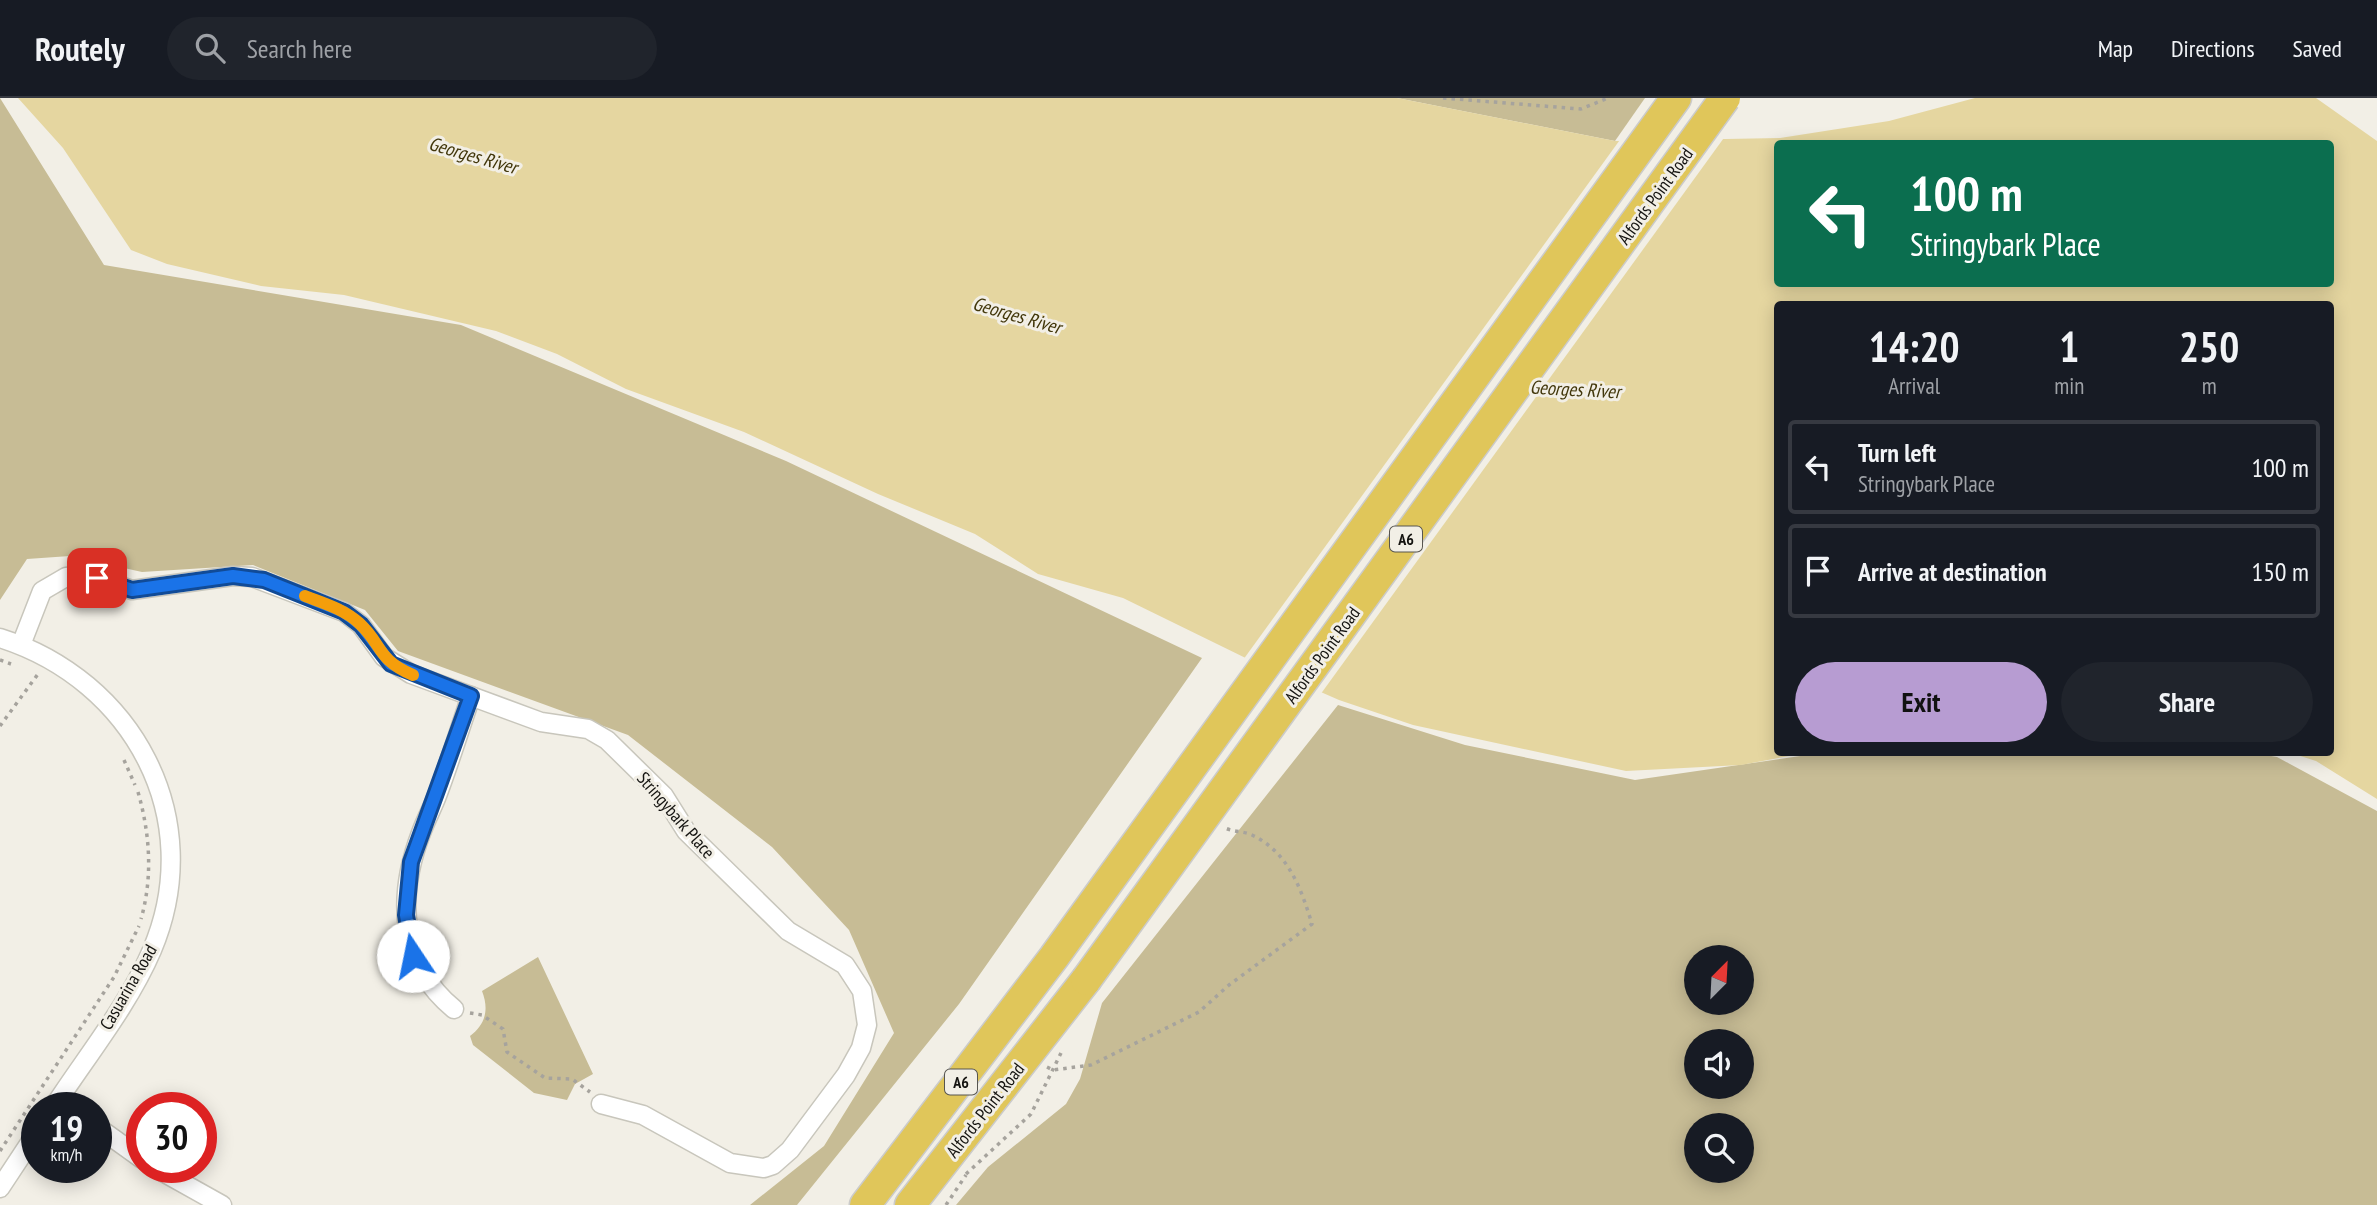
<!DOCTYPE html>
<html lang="en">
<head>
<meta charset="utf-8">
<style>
  body { margin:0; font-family:"PT Sans Narrow",sans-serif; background:#20242c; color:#f1f3f6; height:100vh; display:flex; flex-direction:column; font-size:26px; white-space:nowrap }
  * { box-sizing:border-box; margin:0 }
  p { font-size:23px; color:#9ea1a6 }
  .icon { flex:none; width:38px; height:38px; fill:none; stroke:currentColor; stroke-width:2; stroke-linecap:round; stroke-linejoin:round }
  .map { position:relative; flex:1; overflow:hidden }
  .panel { position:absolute; left:1774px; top:203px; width:560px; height:455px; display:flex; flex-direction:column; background:#171b24; border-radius:7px; box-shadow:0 4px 18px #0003 }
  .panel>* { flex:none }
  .guide { position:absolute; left:1774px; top:42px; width:560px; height:147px; border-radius:7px; box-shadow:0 4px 18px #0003; background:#0b6e4f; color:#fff; overflow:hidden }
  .needle { width:46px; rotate:24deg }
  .tools { position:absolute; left:1684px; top:847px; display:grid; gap:14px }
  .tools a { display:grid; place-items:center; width:70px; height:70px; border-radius:50%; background:#171b24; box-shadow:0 4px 18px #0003; font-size:35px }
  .speed { position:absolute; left:21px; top:994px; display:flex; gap:14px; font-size:35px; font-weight:700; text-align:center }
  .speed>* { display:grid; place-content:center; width:91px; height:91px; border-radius:50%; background:#171b24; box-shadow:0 4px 18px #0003; line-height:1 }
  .speed small { font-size:18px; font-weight:400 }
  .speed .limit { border:10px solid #d22; background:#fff; color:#111 }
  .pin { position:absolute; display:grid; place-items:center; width:60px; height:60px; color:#fff; margin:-30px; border-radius:14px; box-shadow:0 4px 10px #0006 }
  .me { position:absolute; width:77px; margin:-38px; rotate:349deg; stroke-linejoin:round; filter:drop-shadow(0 0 5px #0008) }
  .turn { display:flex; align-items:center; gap:24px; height:147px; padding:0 21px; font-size:32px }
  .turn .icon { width:91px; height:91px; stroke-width:2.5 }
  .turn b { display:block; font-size:49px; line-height:60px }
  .eta { display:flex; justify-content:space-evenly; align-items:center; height:119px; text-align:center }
  .eta b { font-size:42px; font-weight:700; line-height:49px }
  .cta { display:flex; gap:14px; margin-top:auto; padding:14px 21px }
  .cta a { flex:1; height:80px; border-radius:42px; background:#b79cd2; color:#111; font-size:28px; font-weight:700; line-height:80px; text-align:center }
  .cta a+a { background:#20242c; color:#f1f3f6 }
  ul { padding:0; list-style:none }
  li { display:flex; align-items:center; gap:21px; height:94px; margin:0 14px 10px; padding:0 7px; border:4px solid #363941; border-radius:7px }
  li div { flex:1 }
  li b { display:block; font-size:26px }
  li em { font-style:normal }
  header { display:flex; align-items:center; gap:42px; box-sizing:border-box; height:98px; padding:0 35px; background:#171b24; border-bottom:2px solid #363941 }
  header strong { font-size:33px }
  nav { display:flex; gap:38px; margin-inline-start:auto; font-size:24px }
  .search { width:490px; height:63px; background:#20242c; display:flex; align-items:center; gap:18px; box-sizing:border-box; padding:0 24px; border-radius:38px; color:#9ea1a6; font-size:26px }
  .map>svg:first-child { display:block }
  .green { fill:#c7bc95; fill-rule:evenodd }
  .water { fill:#e5d6a0; fill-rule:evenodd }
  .pier { fill:#f2efe6 }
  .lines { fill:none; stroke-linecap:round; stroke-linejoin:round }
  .minor-casing { stroke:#c8c6bc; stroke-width:21 }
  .trunk-casing { stroke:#cbcbca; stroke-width:33 }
  .path { stroke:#a6a39d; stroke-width:3.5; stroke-dasharray:3.5 5; stroke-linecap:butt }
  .minor { stroke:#fff; stroke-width:18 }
  .trunk { stroke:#e0c65a; stroke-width:30 }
  .trunk-bridge-casing { stroke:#cbcbca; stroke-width:33; stroke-linecap:butt }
  .trunk-bridge { stroke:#e0c65a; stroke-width:30 }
  .route-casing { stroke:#114b97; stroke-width:18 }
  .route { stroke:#1a73e8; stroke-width:12 }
  .slow { stroke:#f59e0b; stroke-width:12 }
  .labels { text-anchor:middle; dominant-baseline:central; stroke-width:6; stroke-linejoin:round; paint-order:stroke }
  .shield { fill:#f2efe6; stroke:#575550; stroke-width:2 }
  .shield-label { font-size:16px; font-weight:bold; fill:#141310 }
  .street-label { font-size:18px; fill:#141310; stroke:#f2efe6 }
  .water-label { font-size:19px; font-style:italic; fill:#42370b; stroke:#f2efe6 }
</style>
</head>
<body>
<header>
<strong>Routely</strong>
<div class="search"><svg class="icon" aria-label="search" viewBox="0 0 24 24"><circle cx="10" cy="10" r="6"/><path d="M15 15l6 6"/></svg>Search here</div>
<nav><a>Map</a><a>Directions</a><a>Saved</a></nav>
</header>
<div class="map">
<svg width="2377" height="1107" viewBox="0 0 2377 1107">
  <rect width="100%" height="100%" fill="#f2efe6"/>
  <g class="green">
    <path d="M0,0l104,167 357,60 325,136 416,197 -243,346 -162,201h-47l74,-59 70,-113 -45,-103 -77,-83 -144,-112 -230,-84 -33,-41 -112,-45 -111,7 -72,-16 -43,3 -27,41z"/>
    <path d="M1397,0h248l-30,43z"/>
    <path d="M1338,607l127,40 170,35 186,-27h433l23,4 100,54v394h-1421l32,-38 78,-63 14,-25 22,-76zM1696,859h45v46h-45zM1696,943h45v46h-45zM1696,1027h45v46h-45z"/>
    <path d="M538,859l55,117 -18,10 -8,16 -33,-7 -61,-48 -3,-9c16,-12 19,-27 12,-45z"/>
  </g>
  <path class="water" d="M18,0h1379l218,43 165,-3 109,-17 86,-23h341l61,43v658l-61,-38 -25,-8 40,-1v-448h-553v448l27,1 -64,12 -115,6 -213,-46 -74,-25 -75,-33 -141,-69 -85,-24 -63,-40 -97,-40 -134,-62 -118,-43 -69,-35 -61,-23 -152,-36 -83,-9 -94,-22 -36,-14 -68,-102zM1778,46h553v140h-553z"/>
  <path class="pier" d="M1726,37l-406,560 -77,-35 379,-523z"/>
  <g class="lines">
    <defs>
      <g id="minor">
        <path d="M0,540c133,42 208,180 152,312 -24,56 -66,107 -99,158"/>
        <path d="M21,547l21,-54 24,-14 21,-2 45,15 101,-14 19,1 92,35 17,13 23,32 27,17 130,48 47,7 19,11 57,56 22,35 102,100 57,34 17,26 5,34 -6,23 -15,27 -56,75 -17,15 -9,3 -34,-5 -87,-48 -42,-11"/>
        <path d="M454,911c-55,-45 -57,-113 -33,-176 5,-14 12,-26 17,-40 12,-32 22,-65 33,-97"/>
        <path d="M96,1028l46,33"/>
        <path d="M154,1069l68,38"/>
        <path d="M0,1090l37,-56"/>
      </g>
      <g id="trunk">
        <path d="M865,1107l189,-248 622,-859"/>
        <path d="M910,1107l176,-225"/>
      </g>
    </defs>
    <use href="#minor" class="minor-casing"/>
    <use href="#trunk" class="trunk-casing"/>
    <g class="path">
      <path d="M1443,0l138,11 27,-11"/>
      <path d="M0,562l11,4"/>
      <path d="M0,628l38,-52"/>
      <path d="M124,662l11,25"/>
      <path d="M138,694c12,42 15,85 3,127"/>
      <path d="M470,915l12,2 21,14 4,23 38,26 27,1 18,13"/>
      <path d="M1047,969l6,3 38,-5 108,-53 30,-27 83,-61c-11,-36 -24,-72 -60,-89 -9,-4 -18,-3 -27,-7"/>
      <path d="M0,1053l114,-174 25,-51"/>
      <path d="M966,1076l65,-60 30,-61"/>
      <path d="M946,1107l20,-30"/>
    </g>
    <use href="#minor" class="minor"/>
    <use href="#trunk" class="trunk"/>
    <defs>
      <path id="trunk-bridge" d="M1086,882l639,-882"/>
    </defs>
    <use href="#trunk-bridge" class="trunk-bridge-casing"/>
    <use href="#trunk-bridge" class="trunk-bridge"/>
  </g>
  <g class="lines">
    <defs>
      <path id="route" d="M97,480l35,12 101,-14 31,4 80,32 17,13 30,39 80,32 -60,166 -5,53 7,41"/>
    </defs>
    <use href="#route" class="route-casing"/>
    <use href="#route" class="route"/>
    <path class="slow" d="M305,498c18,7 39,13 54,27 24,22 17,36 54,52"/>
  </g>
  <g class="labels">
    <g class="shield">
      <rect x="1390" y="428.5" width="32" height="25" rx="5"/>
      <rect x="945" y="971.5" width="32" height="25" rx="5"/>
    </g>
    <g class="shield-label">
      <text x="1406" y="441">A6</text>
      <text x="961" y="984">A6</text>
    </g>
    <g class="street-label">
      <text transform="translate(1655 98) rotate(-54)">Alfords Point Road</text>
      <text transform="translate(1322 557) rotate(-54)">Alfords Point Road</text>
      <text transform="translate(676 717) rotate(49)">Stringybark Place</text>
      <text transform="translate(128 889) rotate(-60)">Casuarina Road</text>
      <text transform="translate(985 1012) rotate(-52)">Alfords Point Road</text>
    </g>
    <g class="water-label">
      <text transform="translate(473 57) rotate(16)">Georges River</text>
      <text transform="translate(1017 217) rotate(16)">Georges River</text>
      <text transform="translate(1575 291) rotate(3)">Georges River</text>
    </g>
  </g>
</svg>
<div class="tools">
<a><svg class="needle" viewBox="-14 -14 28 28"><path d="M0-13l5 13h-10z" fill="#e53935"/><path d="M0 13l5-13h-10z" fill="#9ea1a6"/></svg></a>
<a><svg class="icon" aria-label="sound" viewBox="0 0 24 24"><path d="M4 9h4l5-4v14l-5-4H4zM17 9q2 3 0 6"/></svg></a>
<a><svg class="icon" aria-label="search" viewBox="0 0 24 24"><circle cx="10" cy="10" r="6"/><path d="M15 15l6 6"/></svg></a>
</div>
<div class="speed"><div>19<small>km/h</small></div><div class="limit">30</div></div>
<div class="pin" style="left:97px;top:480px;background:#d93025"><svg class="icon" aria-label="arrive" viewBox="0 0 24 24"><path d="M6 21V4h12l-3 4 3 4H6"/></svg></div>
<svg class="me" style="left:413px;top:858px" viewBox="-20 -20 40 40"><circle r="19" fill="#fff"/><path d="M0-13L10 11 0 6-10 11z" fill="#1a73e8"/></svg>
<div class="guide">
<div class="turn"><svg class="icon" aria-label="left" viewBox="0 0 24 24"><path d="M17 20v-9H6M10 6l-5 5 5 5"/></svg><div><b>100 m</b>Stringybark Place</div></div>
</div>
<section class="panel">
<div class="eta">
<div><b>14:20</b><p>Arrival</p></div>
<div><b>1</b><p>min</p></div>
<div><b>250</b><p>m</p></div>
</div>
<ul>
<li><svg class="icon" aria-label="left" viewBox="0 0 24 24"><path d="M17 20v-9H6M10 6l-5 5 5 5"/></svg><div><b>Turn left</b><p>Stringybark Place</p></div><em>100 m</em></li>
<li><svg class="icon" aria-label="arrive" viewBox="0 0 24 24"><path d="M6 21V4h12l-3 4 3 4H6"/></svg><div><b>Arrive at destination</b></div><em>150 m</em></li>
</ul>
<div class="cta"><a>Exit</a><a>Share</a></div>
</section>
</div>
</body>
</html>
